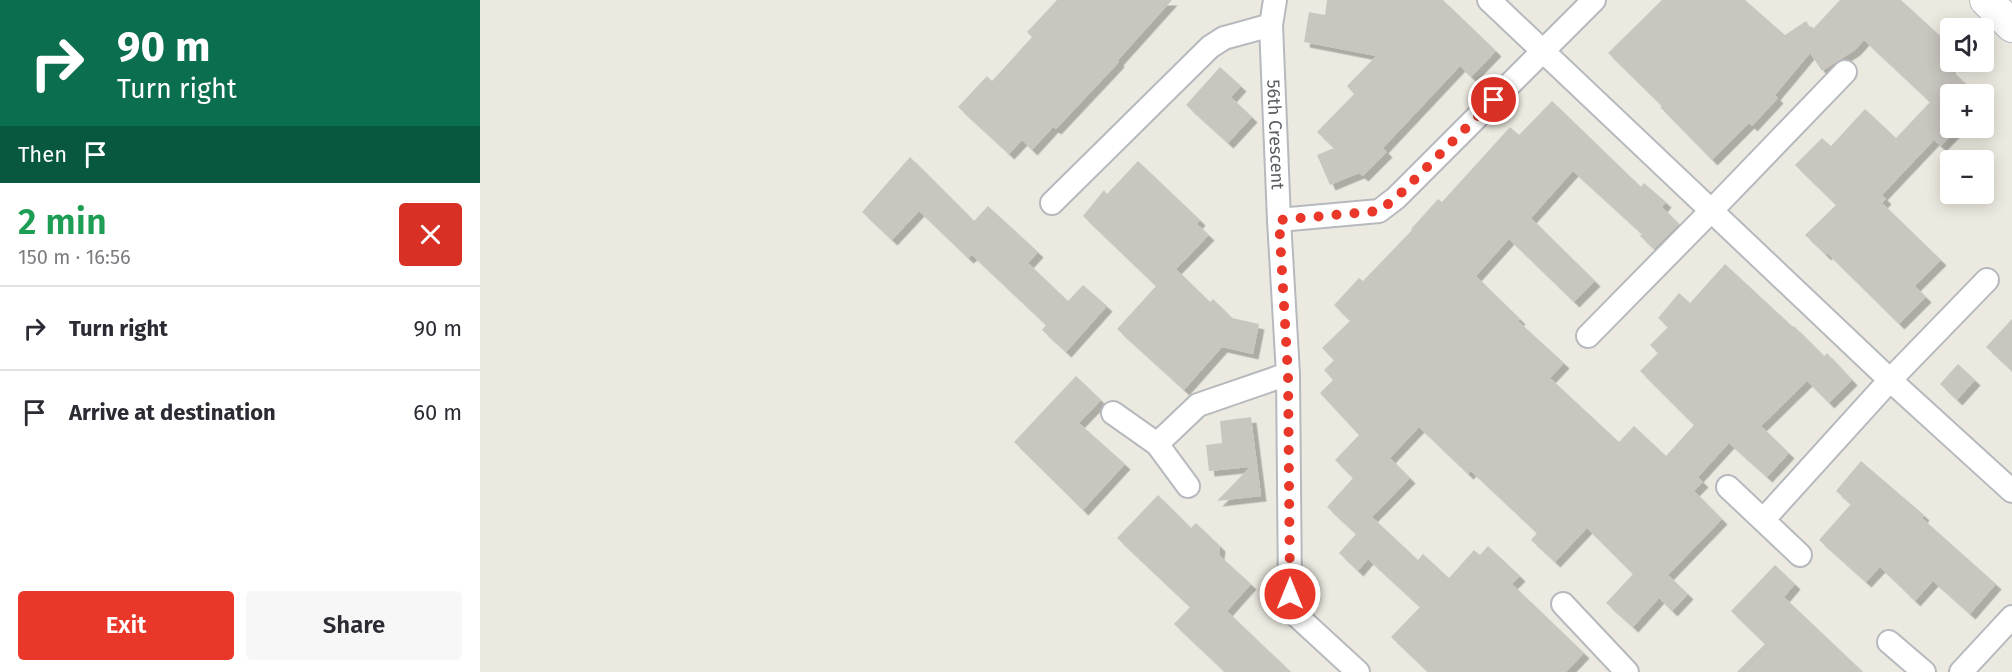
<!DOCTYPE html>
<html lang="en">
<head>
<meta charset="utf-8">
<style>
  body { margin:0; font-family:"Fira Sans",sans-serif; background:#f7f7f7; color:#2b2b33; height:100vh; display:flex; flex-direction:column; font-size:22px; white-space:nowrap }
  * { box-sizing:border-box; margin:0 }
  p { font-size:20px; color:#7c7c81 }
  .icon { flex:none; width:33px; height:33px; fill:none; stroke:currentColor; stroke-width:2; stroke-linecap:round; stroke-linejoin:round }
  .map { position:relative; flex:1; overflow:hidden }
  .drawer { display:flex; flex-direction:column; background:#fff; width:480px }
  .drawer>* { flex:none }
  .hud { background:#0b6e4f; color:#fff; overflow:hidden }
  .tools { position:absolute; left:1460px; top:18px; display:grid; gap:12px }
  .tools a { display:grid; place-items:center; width:54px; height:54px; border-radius:6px; background:#fff; box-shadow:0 3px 15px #0003; font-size:30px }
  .pin { position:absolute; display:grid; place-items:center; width:51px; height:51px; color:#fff; margin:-26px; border:3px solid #fff; border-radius:50%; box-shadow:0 2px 6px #0007 }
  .me { position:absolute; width:66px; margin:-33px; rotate:0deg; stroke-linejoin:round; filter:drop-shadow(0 0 4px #0008) }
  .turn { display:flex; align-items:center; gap:21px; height:126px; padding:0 18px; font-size:27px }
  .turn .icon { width:78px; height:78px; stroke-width:2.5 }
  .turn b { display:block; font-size:42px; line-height:51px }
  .then { display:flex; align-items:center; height:57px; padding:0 18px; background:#0003; gap:12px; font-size:22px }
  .round { display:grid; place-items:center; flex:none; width:63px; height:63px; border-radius:6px; background:#f7f7f7 }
  .headline { display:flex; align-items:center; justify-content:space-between; height:102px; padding:0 18px }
  h1 { font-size:36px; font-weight:600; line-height:45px; color:#1e9e55 }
  .button { display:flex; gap:12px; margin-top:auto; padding:12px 18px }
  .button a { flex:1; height:69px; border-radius:6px; background:#e9382a; color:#fff; font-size:24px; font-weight:600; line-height:69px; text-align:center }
  .button a+a { background:#f7f7f7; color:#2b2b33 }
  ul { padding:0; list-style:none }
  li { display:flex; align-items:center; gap:18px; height:84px; padding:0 18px; border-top:2px solid #e1e1e2 }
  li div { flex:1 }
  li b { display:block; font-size:22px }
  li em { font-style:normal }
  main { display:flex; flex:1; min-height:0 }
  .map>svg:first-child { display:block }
  .building { fill:#c9c6c0; filter:url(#shadow) }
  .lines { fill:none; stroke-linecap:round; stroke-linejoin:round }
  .street-casing { stroke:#b6b9bd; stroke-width:26 }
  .secondary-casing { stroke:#b6babf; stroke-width:34 }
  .street { stroke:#fff; stroke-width:22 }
  .secondary { stroke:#fff; stroke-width:32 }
  .route { stroke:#e9382a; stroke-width:10; stroke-dasharray:0 18 }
  .labels { text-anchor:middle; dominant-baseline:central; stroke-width:4.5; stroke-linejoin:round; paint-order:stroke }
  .street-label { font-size:18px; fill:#595d62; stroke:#fff }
</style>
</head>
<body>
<main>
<section class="drawer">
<div class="hud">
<div class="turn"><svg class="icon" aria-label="right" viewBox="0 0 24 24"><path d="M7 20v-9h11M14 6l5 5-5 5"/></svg><div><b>90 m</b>Turn right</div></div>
<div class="then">Then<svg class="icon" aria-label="arrive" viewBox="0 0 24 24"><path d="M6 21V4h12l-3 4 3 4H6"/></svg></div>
</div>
<div class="headline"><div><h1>2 min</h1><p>150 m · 16:56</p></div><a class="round" style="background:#d93025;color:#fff"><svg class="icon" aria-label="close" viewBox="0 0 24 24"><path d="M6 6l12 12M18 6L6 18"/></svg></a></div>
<ul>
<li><svg class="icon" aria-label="right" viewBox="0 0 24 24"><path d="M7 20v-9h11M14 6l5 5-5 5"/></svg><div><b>Turn right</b></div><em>90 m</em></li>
<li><svg class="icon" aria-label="arrive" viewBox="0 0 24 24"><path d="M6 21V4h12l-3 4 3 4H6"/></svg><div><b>Arrive at destination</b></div><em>60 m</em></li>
</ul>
<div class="button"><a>Exit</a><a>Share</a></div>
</section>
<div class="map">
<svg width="1532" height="672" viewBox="0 0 1532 672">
  <defs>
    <filter id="shadow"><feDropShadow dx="5.5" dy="5.5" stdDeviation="0" flood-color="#0004"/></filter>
  </defs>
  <rect width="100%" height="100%" fill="#eceae0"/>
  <g class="building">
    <path d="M577,0h115l-54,60 1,2 -63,67 -3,-2 -21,23 -10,-10 -13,14 -51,-47 29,-31 5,5 40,-44 -5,-5z"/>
    <path d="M847,0h116l53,51 -25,26 -11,-11 -77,82 4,4 -24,24 -4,-3 -29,12 -13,-30 17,-7 -17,-16 37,-38 -7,-8 29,-30 -72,-14 5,-30 16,3z"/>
    <path d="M1182,0h83l40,35 21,-14 6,9 28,-30h61l49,45v24l27,25h-27v34h8l-17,18 -7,-6 -52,55 4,4 -4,4 59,57 -26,26 11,11 -27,27 -72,-71 -1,2 -21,-20 31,-30 -41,-40 27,-27 9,8 34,-37 31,29 34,-36 -66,-62 -9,10 -33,21 -12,-18 -35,42 3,3 -26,28 -3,-3 -37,37 -52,-53 2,-1 -54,-53z"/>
    <path d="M740,67l21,19 -10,11 21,20 -24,26 -42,-38z"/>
    <path d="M1072,101l89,86 3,-4 22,19 -4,5 17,17 -25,25 -14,-13 2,-2 -69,-63 -42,47 64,63 -21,21 -65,-63 -33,37 44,43 -2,2 46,42 -14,15 69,64 15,-16 32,30 28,-31 -54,-54 18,-18 -8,-8 18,-18 -10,-9 21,-25 11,10 35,-39 68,63 1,-1 30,30 3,-3 25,27 -23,23 -22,-22 -46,45 28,27 -22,24 -38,-34 -31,34 5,5 -9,9 28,28 -54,56 20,19 -16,17 -13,-13 -26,29 -27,-24 27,-29 -46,-46 -32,34 -24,-22 6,-7 -66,-62 -3,3 -49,-47 -29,31 20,20 -38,39 46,43 5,-6 26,24 25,-28 6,5 8,-9 32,30 -8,8 72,69 -18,19h-138l-37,-35 29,-30 -52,-48 -10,12 -19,-18 17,-19 -29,-27 26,-29 -18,-18 24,-25 -39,-42 13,-13 -9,-10 10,-10 -12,-12 28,-27 -16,-16 25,-27 4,3 49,-51 -1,-1 27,-30 4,3 68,-75 9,8z"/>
    <path d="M430,157l64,64 14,-15 50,46 -10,11 40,38 15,-16 24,21 -41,46 -24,-22 4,-5 -74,-70 -4,3 -49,-47 -27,29 -30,-28z"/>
    <path d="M658,161l62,59 -3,4 12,11 -33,34 34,33 3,-3 19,19 27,6 -6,30 -31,-7 -38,43 -67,-61 39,-43 -73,-70 21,-26 3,4z"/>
    <path d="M1532,319v52l-26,-24z"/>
    <path d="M1478,364l17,16 -18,20 -17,-16z"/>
    <path d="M596,376l25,24 -22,23 46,41 -42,46 -69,-68z"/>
    <path d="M771,417l10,79 -44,5 33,-34 -41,4 -3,-26 16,-2 -2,-22z"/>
    <path d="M1381,461l63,54 -2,3 74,66 -26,30 -37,-33 -18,20 -35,-34 -14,15 -47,-42 32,-36 -15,-13z"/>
    <path d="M678,495l33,33 5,-5 24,23 -1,9 32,29 -24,27 64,61h-66l-51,-48 16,-17 -73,-69z"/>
    <path d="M1295,565l20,19 -11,13 79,75h-126l28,-28 -34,-33z"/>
  </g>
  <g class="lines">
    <defs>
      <g id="street">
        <path id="s1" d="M795,0l-4,25 8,195 9,154 2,220 6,21 62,57"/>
        <path d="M1009,0l401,380 122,111"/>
        <path d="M572,203l158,-156 14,-9 47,-13"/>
        <path d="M799,220l100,-9 17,-13 198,-198"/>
        <path d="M1108,336l123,-125 134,-139"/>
        <path d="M633,413l44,31 31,42"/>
        <path d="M677,444l41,-39 90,-31"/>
        <path d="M1248,487l72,68"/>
        <path d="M1284,519l126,-139 97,-100"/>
        <path d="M1083,604l64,68"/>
        <path d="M1409,642l35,30"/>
        <path d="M1481,672l51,-55"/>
      </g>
      <path id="secondary" d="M1506,0l26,26"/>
    </defs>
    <use href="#street" class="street-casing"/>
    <use href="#secondary" class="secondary-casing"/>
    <use href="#street" class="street"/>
    <use href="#secondary" class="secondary"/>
  </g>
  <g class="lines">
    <path class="route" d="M810,594l-2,-220 -9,-154 100,-9 17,-13 98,-98"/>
  </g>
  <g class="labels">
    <g class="street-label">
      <text stroke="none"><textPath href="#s1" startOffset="135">56th Crescent</textPath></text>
    </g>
  </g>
</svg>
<div class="tools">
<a><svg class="icon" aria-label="sound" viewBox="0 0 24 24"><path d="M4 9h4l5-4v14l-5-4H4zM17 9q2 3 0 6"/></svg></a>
<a>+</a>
<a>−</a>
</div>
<div class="pin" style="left:1014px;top:100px;background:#d93025"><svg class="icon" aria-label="arrive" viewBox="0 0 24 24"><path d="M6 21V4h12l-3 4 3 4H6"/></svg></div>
<svg class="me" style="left:810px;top:594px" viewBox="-20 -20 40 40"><circle r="17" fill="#e9382a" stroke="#fff" stroke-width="3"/><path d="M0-11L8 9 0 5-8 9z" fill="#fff"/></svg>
</div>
</main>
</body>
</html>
